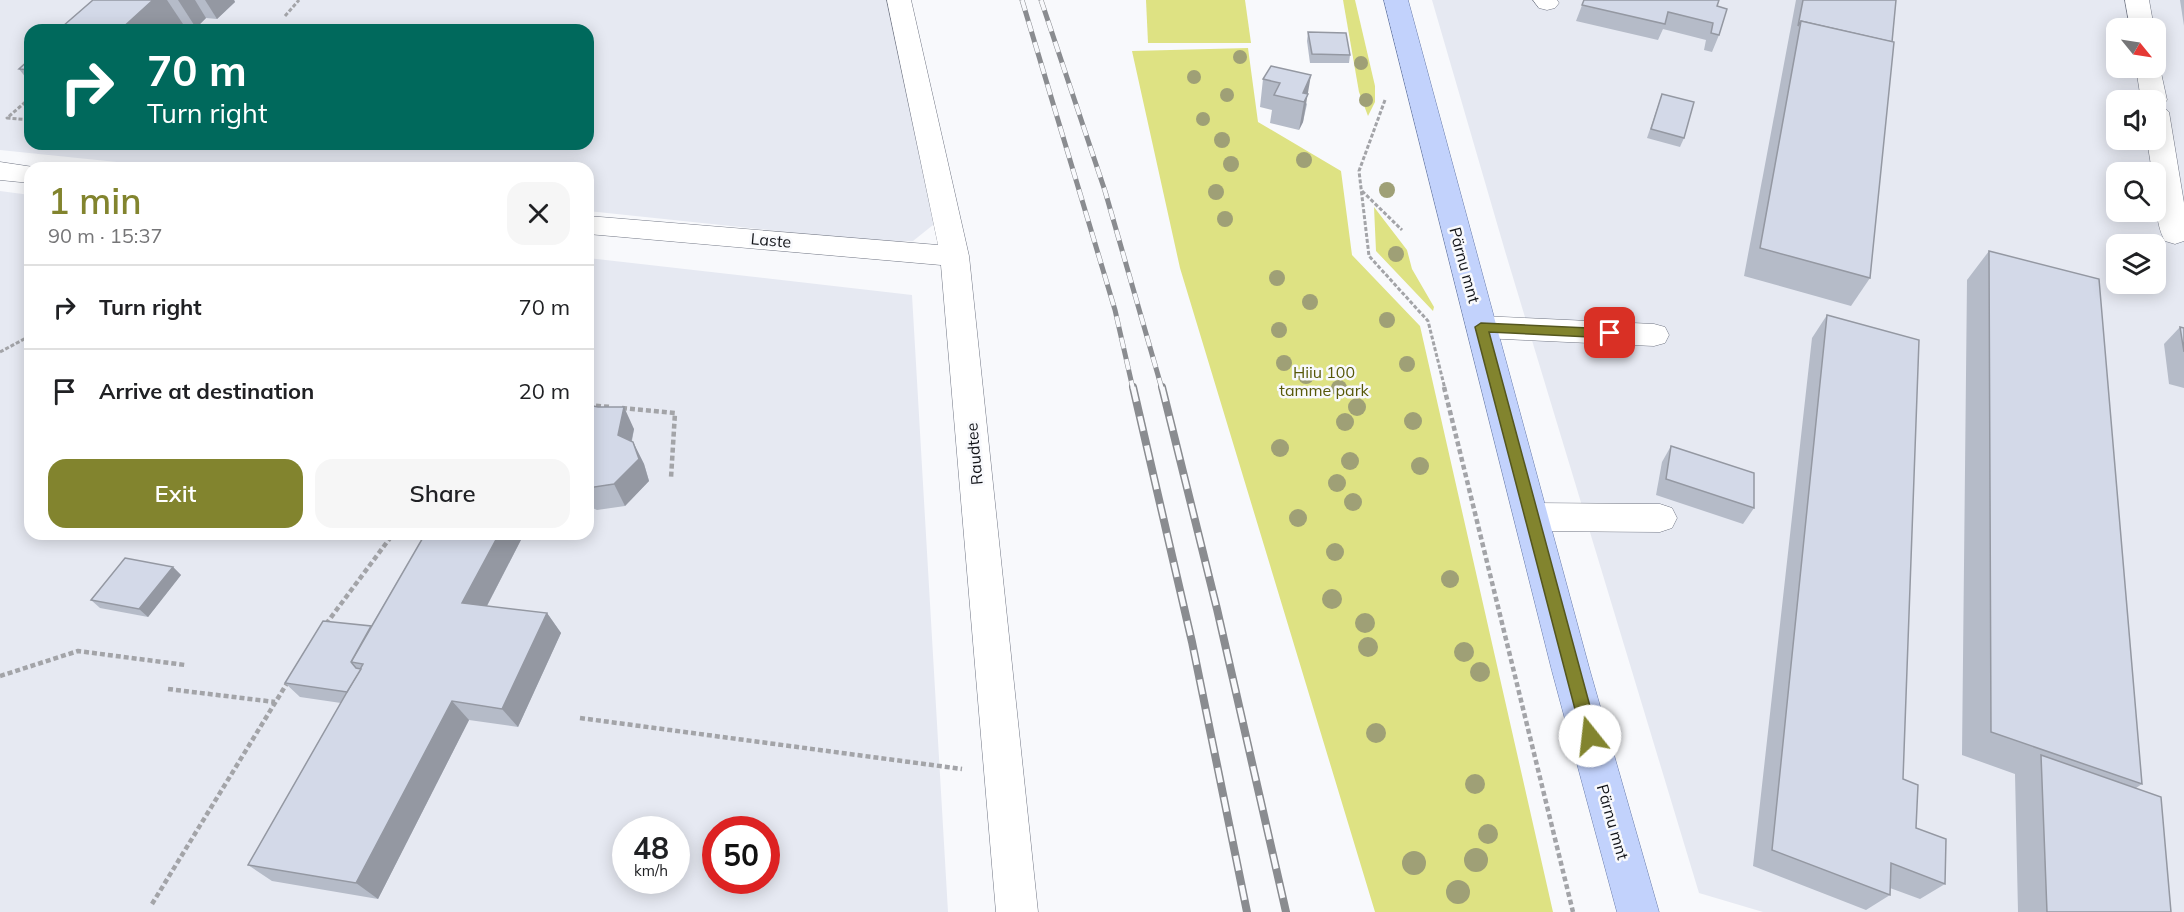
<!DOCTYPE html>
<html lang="en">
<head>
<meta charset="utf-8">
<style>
  body { margin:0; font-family:Mulish,sans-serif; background:#f6f6f6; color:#202124; height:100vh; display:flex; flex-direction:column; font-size:22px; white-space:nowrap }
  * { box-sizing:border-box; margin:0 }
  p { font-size:20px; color:#757577 }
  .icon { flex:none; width:33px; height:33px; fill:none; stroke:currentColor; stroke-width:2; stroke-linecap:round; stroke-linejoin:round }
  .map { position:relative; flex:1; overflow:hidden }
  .sheet { position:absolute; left:24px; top:162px; width:570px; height:378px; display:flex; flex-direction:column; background:#fff; border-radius:18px; box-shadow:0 3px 15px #0003 }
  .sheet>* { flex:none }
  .guide { position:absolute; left:24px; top:24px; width:570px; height:126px; border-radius:18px; box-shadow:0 3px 15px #0003; background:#00695c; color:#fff; overflow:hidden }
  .needle { width:39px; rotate:120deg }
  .fabs { position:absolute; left:2106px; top:18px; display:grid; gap:12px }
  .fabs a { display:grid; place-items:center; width:60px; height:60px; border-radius:12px; background:#fff; box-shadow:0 3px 15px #0003; font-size:30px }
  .speed { position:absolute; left:612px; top:816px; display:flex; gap:12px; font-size:30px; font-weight:700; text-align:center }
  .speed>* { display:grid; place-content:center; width:78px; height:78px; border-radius:50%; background:#fff; box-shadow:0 3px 15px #0003; line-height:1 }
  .speed small { font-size:15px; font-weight:400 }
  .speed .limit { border:9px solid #d22; background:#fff; color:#111 }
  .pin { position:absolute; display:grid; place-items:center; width:51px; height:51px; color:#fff; margin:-26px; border-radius:12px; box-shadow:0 3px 9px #0006 }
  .me { position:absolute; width:66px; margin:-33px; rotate:344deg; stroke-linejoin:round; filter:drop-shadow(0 0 4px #0008) }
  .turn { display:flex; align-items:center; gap:21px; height:126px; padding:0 24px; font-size:27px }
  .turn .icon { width:78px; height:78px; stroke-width:2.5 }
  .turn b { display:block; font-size:42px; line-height:51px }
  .round { display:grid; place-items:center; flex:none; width:63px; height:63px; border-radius:18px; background:#f6f6f6 }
  .head { display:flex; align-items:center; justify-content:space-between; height:102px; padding:0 24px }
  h1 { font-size:36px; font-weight:600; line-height:45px; color:#82842e }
  .action { display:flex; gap:12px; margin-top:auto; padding:12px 24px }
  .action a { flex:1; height:69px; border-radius:18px; background:#82842e; color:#fff; font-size:24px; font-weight:600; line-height:69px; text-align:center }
  .action a+a { background:#f6f6f6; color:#202124 }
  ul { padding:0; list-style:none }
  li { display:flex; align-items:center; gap:18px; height:84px; padding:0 24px; border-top:2px solid #e0e0e0 }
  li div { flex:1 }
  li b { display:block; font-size:22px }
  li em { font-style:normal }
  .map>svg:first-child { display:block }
  .built { fill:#e6e9f2; fill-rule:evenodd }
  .green { fill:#dee283 }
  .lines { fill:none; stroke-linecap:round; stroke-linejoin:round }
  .minor-casing { stroke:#717684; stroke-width:1 }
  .major-casing { stroke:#697cab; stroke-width:1 }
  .path-far1 { stroke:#a3a4a8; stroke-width:3; stroke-dasharray:4 2; stroke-linecap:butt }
  .path { stroke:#a3a4a8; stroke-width:4.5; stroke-dasharray:5 3; stroke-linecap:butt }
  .minor { fill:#fff; fill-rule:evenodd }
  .major { fill:#c2d2fc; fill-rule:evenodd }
  .rail-far1-casing { stroke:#8a8c90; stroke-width:5 }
  .rail-casing { stroke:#8a8c90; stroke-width:8 }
  .rail-far1 { stroke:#f8f9fc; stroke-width:4; stroke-dasharray:11; stroke-linecap:butt }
  .rail { stroke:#f8f9fc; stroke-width:5; stroke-dasharray:15; stroke-linecap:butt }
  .tree { fill:#9fa076 }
  .wall { fill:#b5bbc8 }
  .shaded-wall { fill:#9498a2 }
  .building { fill:#d3d9e8; stroke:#9498a2; stroke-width:1.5 }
  .route { fill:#82842e; stroke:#54561e; stroke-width:1.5 }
  .labels { text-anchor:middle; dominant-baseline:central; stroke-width:5; stroke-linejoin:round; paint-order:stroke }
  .street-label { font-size:16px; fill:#111318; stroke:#f8f9fc }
  .park-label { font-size:16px; fill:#575808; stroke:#f8f9fc }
</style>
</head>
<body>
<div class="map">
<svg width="2184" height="912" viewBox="0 0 2184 912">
  <rect width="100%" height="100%" fill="#f8f9fc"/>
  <g class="built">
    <path d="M0,0h889l46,204 -2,21 -20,16 -29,1 -296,-31v-43h-413l-175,-18zM30,30h558v114h-558z"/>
    <path d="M1432,0h752v912h-421l-64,-19 -194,-642zM2116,28h40v40h-40zM2116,100h40v40h-40zM2116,172h40v40h-40zM2116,244h40v40h-40z"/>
    <path d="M0,191l30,4v339h558v-276l324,37 36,617h-948zM626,830h50v50h-50zM716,830h50v50h-50z"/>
  </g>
  <g class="green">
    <path d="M1146,0h99l6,43h-103z"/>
    <path d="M1343,0h12l20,86v16l-7,14 -9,-24z"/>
    <path d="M1248,48l10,74 83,49 11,84 68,71 133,586h-178l-195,-644 -48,-217z"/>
    <path d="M1374,207l33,43 5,19 22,38 -1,4 -57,-60z"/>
  </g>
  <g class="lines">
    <defs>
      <g id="minor">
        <path d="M887,0h24l58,256 69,656h-42l-55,-647 -353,-31v-18l350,29z"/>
        <path d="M1533,0h24l2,3 -4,5 -8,2 -8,-2z"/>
        <path d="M2125,0h24l5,28h-24z"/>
        <path d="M2156,62l4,6 7,32 -5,6 7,6 15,91v38l-9,3 -10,-3c-11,-19 -9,-47 -9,-69h-4l-5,-32h9v-40h-15l-5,-32h20z"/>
        <path d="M0,162l40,6h-10v15l-30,-3z"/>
        <path d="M1481,316l173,8 11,3 4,8 -4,8 -11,3 -173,-8 -11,-3 -4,-8 4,-8z"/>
        <path d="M1531,503l129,1 12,4 5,10 -5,10 -12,4 -129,-1 -12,-4 -5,-10 5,-10z"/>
      </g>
      <path id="major" d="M1384,0h24l182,671 69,241h-42l-65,-241z"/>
    </defs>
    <use href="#minor" class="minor-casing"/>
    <use href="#major" class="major-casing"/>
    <g class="path-far1">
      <path d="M285,16l14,-16"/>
      <path d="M30,98l-23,20 23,2"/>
      <path d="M1385,100l-26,71 10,85 59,65 17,68"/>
      <path d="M389,144l36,4 4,-4"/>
      <path d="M1362,191l40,39"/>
      <path d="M0,352l26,-14"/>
    </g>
    <g class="path">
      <path d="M1444,387l129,525"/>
      <path d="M588,405l23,2"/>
      <path d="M622,408l53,5 -4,65"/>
      <path d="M326,624l67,-90"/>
      <path d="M0,676l78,-25 107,14"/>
      <path d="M168,689l107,13"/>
      <path d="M580,718l382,51"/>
      <path d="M152,904l137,-224"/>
    </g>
    <use href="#minor" class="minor"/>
    <use href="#major" class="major"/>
    <defs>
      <g id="rail-far1">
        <path d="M1022,0l93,310 18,79"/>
        <path d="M1041,0l64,191 57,198"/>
      </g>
      <g id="rail">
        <path d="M1133,387l59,255 55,270"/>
        <path d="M1162,387l55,222 69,303"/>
      </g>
    </defs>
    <use href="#rail-far1" class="rail-far1-casing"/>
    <use href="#rail" class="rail-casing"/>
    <use href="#rail-far1" class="rail-far1"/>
    <use href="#rail" class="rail"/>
  </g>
  <g class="tree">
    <circle cx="1240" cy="57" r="7"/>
    <circle cx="1361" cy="63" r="7"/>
    <circle cx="1194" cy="77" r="7"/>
    <circle cx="1227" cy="95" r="7"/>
    <circle cx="1366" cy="100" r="7"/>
    <circle cx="1203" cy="119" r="7"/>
    <circle cx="1222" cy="140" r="8"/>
    <circle cx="1304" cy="160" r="8"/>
    <circle cx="1231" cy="164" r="8"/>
    <circle cx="1387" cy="190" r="8"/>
    <circle cx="1216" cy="192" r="8"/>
    <circle cx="1225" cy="219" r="8"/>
    <circle cx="1396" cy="254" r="8"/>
    <circle cx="1277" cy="278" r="8"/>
    <circle cx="1310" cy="302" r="8"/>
    <circle cx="1387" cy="320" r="8"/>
    <circle cx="1279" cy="330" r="8"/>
    <circle cx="1284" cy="363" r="8"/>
    <circle cx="1407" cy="364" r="8"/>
    <circle cx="1306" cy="376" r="8"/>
    <circle cx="1339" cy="388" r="8"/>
    <circle cx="1357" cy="407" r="9"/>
    <circle cx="1413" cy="421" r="9"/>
    <circle cx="1345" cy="422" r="9"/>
    <circle cx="1280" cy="448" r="9"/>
    <circle cx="1350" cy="461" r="9"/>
    <circle cx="1420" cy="466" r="9"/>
    <circle cx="1337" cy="483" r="9"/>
    <circle cx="1353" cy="502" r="9"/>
    <circle cx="1298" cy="518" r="9"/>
    <circle cx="1335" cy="552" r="9"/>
    <circle cx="1450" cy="579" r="9"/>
    <circle cx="1332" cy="599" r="10"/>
    <circle cx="1365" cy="623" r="10"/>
    <circle cx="1368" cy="647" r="10"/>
    <circle cx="1464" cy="652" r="10"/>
    <circle cx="1480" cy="672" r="10"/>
    <circle cx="1376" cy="733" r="10"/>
    <circle cx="1475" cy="784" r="10"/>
    <circle cx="1488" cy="834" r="10"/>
    <circle cx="1476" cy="860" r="12"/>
    <circle cx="1414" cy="863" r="12"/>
    <circle cx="1458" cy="892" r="12"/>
  </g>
  <g class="wall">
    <path d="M104,0h130l1,2 -18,17 -11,-1 -10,10 -11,-1 -4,3h-115l-3,-4z"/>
    <path d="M1584,0l133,6 2,29 -7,17 -8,-2 2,-10 -43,-11 -5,11 -82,-19z"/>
    <path d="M1796,0h100l-26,278 -19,28 -107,-30z"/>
    <path d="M2180,0h4v26z"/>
    <path d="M1308,32l42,23 -1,8h-39l-3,-22z"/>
    <path d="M30,59v24l-11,-14z"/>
    <path d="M1271,66l36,38 -4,18 -4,8 -29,-7 2,-13 -12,-3 3,-28z"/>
    <path d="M1662,94l22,44 -4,9 -33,-9z"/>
    <path d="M1989,251l153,533 -6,4 35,124h-153l-3,-138 -53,-19 5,-475z"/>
    <path d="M1827,315l76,464 13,49 29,56 -25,15 -30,-11v7l-24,15 -113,-44 59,-528z"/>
    <path d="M2180,327l4,1v60l-15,-4 -5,-40z"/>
    <path d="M588,405l46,24 -2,12 1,1 11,22 5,17 -24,25 -28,4 -9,-4z"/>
    <path d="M1671,446l83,62 -11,16 -87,-29 6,-33z"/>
    <path d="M425,534h99l-37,72 60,7 14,20 -43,94 -49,-7 -91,179 -106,-18 -24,-16 93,-162 -41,-6 -15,-14 86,-57z"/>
    <path d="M173,567l8,8 -33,42 -48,-9 -9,-8z"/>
  </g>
  <g class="shaded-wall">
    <path d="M153,0h14l18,27 -4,3h-61z"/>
    <path d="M178,0h17l11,18 -10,10z"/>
    <path d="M205,0h29l1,2 -18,17z"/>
    <path d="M1311,75l-8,47 -4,8 5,-28 -1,-9z"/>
    <path d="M624,407l10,22 -6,28 -10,-22z"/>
    <path d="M633,442l11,22 5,17 -24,25 -11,-22z"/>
    <path d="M499,534h25l-46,89 -16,-20z"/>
    <path d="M173,567l8,8 -33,42 -9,-8z"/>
    <path d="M547,613l14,20 -43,94 -16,-18z"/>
    <path d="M452,701l17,19 -91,179 -22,-16z"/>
  </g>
  <g class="building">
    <path d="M93,0h60l-33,30h-50l2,-2 -9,-2z"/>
    <path d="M1584,0h135l-2,6 10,3 -8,26 -8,-2 2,-10 -45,-11 -3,12 -83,-19z"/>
    <path d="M1803,0h93l-4,42 -91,-21 -3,5z"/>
    <path d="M1801,21l93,21 -24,236 -110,-30z"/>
    <path d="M1308,32l38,1 4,22 -38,-1z"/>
    <path d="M30,59v11l-11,-1z"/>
    <path d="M1271,66l40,9 -8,18 5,1 -4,8 -30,-7 6,-12 -17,-4z"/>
    <path d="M1662,94l32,8 -10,36 -33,-9z"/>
    <path d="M1989,251l110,28 43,505 -151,-52z"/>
    <path d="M1827,315l92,25 -16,439 15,6 -2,43 30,11 -1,45 -54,-21 -1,32 -118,-45z"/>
    <path d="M2180,327l4,1v24z"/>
    <path d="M588,405l10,2h26l-6,28 15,7 6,17 -25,25 -26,4z"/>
    <path d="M1671,446l83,27v35l-88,-29z"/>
    <path d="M425,534h74l-37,69 85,10 -45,96 -50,-8 -96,182 -108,-18 115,-201 -12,-2z"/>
    <path d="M125,558l48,9 -34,42 -48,-9z"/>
    <path d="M323,621l48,5 -20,36 5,6 5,1 -14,23 -62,-9z"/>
    <path d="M2041,755l120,42 10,115h-124z"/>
  </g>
  <path class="route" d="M1481,323l129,6 6,4 -6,5 -121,-6 109,404 -3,6 -5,2 -6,-2 -2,-6 -107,-409z"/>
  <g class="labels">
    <g class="street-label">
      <text transform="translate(771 240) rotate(5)">Laste</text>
      <text transform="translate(1465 265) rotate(75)">Pärnu mnt</text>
      <text transform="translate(974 454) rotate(-95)">Raudtee</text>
      <text transform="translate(1613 822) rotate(74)">Pärnu mnt</text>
    </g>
    <g class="park-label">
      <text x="1324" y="372">Hiiu 100<tspan x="1324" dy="18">tamme park</tspan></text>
    </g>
  </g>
</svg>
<div class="fabs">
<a><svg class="needle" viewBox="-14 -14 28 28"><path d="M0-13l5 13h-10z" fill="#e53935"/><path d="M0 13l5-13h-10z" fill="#757577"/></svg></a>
<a><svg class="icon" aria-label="sound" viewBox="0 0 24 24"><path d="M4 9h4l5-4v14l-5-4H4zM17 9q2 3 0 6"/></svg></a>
<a><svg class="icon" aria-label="search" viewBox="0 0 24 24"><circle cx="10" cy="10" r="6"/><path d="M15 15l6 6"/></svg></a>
<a><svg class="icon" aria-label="layers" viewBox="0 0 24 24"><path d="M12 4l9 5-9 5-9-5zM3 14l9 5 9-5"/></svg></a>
</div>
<div class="speed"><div>48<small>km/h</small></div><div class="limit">50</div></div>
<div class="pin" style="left:1610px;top:333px;background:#d93025"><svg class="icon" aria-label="arrive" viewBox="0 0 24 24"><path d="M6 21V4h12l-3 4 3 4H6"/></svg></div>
<svg class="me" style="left:1590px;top:736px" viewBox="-20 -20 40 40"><circle r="19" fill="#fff"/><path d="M0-13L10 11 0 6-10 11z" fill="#82842e"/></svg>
<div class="guide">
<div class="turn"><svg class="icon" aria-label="right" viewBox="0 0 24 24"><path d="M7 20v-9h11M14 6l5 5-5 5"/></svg><div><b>70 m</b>Turn right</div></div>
</div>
<section class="sheet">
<div class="head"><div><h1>1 min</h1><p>90 m · 15:37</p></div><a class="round"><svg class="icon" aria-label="close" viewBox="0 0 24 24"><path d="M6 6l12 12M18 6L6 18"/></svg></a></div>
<ul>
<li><svg class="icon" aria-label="right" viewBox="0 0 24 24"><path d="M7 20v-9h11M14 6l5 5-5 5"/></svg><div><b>Turn right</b></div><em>70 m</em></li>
<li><svg class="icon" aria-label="arrive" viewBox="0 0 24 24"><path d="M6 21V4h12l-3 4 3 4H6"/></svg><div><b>Arrive at destination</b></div><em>20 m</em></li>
</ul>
<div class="action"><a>Exit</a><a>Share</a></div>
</section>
</div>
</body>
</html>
